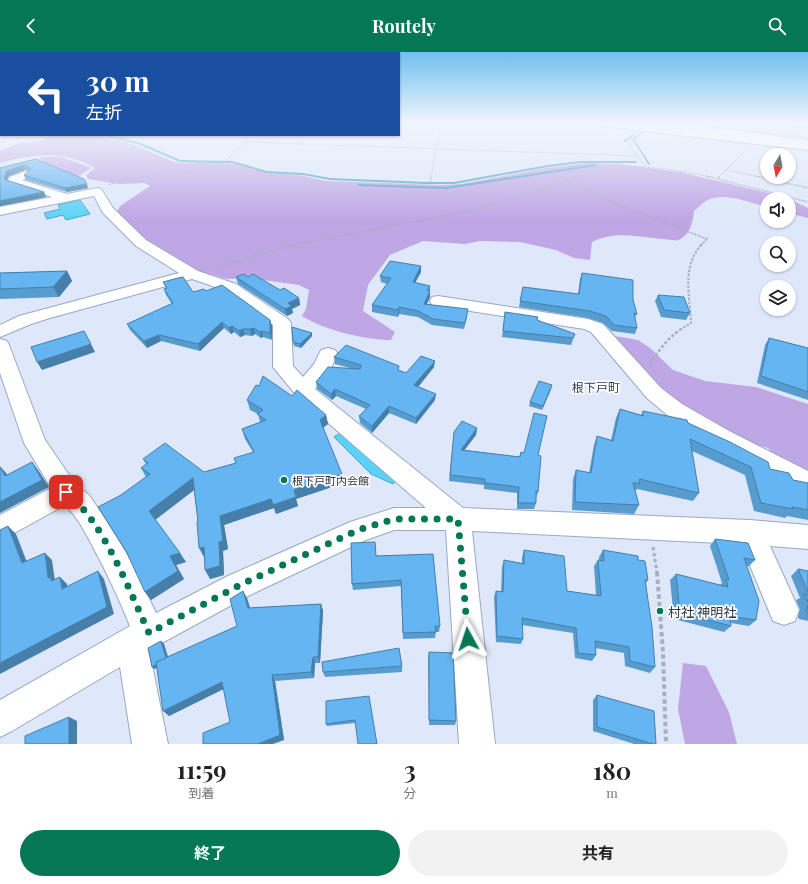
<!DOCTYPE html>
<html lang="ja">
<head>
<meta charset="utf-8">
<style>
  body { margin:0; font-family:"Playfair Display","Noto Sans JP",serif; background:#f2f2f2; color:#222; height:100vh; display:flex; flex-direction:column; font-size:15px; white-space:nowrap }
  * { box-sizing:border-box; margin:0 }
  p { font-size:13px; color:#767676 }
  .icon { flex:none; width:22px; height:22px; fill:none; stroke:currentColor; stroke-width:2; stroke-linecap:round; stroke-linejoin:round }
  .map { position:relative; height:692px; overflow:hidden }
  .panel { display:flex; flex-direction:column; background:#fff; flex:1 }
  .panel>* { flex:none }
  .hud { position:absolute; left:0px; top:0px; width:400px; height:84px; box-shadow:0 1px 3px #0004; background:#1a4fa0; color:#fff; overflow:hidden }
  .needle { width:26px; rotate:190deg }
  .fabs { position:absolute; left:760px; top:96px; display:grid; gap:8px }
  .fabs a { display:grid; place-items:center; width:36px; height:36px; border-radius:50%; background:#fff; box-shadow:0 1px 3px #0004; font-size:20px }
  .pin { position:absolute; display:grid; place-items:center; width:34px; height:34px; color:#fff; margin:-17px; border-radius:8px; box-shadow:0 2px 6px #0006 }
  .me { position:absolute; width:44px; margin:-22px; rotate:355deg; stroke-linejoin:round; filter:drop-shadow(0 0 3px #0008) }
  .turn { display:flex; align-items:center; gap:14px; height:84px; padding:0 20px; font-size:18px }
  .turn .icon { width:52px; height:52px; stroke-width:2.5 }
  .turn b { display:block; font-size:28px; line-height:34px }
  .eta { display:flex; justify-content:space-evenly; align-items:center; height:68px; text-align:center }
  .eta b { font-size:24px; font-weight:700; line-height:28px }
  .button { display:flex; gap:8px; margin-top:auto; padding:8px 20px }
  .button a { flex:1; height:46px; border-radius:24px; background:#057752; color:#fff; font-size:16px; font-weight:700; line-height:46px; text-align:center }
  .button a+a { background:#f2f2f2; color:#222 }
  header { display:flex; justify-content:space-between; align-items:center; height:52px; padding:0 20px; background:#057752; color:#fff; font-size:18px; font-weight:700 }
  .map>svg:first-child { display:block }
  .green { fill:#bfa6e5 }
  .water { fill:#5cd2f9; stroke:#4ea3c1 }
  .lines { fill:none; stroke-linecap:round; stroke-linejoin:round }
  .stream { fill:#4ea3c1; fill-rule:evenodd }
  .street-casing { stroke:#99a8c4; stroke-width:2 }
  .highway-casing { stroke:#99a8c4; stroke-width:2 }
  .path-far5 { stroke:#a7b0c0; stroke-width:1; stroke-dasharray:1.5 1; stroke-linecap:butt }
  .path-far4 { stroke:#a7b0c0; stroke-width:1.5; stroke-dasharray:2 1; stroke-linecap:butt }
  .path-far3 { stroke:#a7b0c0; stroke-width:2; stroke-dasharray:2.5 1.5; stroke-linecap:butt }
  .path-far2 { stroke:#a7b0c0; stroke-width:2.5; stroke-dasharray:3 2; stroke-linecap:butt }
  .path-far1 { stroke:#a7b0c0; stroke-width:3; stroke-dasharray:3.5 2.5; stroke-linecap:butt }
  .path { stroke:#a7b0c0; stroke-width:4; stroke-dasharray:4.5 3; stroke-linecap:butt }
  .street { fill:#fff; fill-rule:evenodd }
  .highway { fill:#fff; fill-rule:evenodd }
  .wall { fill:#569ccf }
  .shaded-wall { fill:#467fa9 }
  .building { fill:#64b5f1; stroke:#467fa9 }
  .route { stroke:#057752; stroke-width:7; stroke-dasharray:0 12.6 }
  .poi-dot { fill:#057752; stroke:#fff; stroke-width:1.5 }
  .labels { text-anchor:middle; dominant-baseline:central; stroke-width:3.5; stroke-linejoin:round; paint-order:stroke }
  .poi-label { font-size:11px; fill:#2e343f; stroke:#fff; text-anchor:start }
  .neighbourhood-label { font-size:12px; fill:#2f3b53; stroke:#fff }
  .near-poi-label { font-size:13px; fill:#2e343f; stroke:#fff; text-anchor:start }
</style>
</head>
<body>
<header><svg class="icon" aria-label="back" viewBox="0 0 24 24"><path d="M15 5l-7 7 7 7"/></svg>Routely<svg class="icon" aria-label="search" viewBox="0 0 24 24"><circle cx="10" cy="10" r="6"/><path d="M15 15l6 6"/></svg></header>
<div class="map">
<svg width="808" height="692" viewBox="0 0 808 692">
  <rect width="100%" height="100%" fill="#dee8fa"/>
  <g class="green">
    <path d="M51,83h42l34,7 47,20 8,1 30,-1 22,2 37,9 28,2 27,6 116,4 19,-1 85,-16 40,-5 33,1 61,8 105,25 23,11v10l-19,-5v-14h-22v8c-18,-4 -43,-16 -61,-6 -4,2 -8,7 -12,10 -1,11 -4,25 -16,29 -4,1 -11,-1 -15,-1 -24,-2 -48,-9 -71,3l-2,18 -16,-2 -18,-8 -36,-8 -40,-1 -15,3 -42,-3 -33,14 -22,30 -5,26 32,21 -4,8c-26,0 -67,-10 -89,-24l4,-7 3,-19 -10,-5 -50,-7 -22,1 -32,-9 -47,-27 -31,-31 3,-6 30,-20 -5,-3 -26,1 -31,-5 -2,-4 9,-7c-32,-18 -60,-14 -95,-5v-12l16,-7 25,-3z"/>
    <path d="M43,105h18l29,10v2l-13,8 -27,-10 -11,-9z"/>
    <path d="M609,283l29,5 12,8 23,22 32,11 51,6 52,17v73l-30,-17 -10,-12 -14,-4 -77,-36z"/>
    <path d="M683,611l23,3 23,46 8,32h-52l-7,-35z"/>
  </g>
  <g class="water">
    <path d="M80,148l10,14 -24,6 -3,-5 -16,4 -3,-6 16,-4 -2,-4z"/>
    <path d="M340,381l58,44 -5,7 -22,-10 -37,-37z"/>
  </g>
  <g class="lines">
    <g class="stream">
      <path d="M646,77l1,2 -13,8 16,25 -1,1 -1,-1 -16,-25z"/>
      <path d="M633,82l2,1 -9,7h-2v-2z"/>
      <path d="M0,83h13l-13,2z"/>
      <path d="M102,83h4l33,7 41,18 52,1 35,10 36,2 27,5 95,4h29l94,-17 32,-4h56l1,1 -1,1h-56l-32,4 -94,17h-29l-95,-4 -27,-5 -36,-2 -35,-10 -52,-1 -43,-18z"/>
      <path d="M595,112l1,2 -150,23 -87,-3 -2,-1 2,-1 87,3z"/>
    </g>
    <defs>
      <g id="street">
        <path d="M596,71h30l182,21v6l-208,-24z"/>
        <path d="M788,71h20v5l-16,-2z"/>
        <path d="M26,119l6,3 -2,2 -8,4 45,14 30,-6 4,1 12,19 33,32 52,31 38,13 52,35 3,4 2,43 10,11 11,-13 7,-14 7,-2 7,2 3,4 -8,16 -15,19 148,119 287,12 58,5v24l-38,-3 29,64 -4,11 -11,4 -11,-4 -32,-77 -269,-13 23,213h-36l-13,-214h-52l-28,10 -116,55 -101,55 19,94h-36l-12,-77 -108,64 -12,6v-37l130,-74c-11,-27 -23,-53 -37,-79 -8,-15 -16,-31 -28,-42l-56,31 -9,4v-25l51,-27 -27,-45 -24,-70v-34l7,2 2,4 36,95 31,45 13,10 15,22 27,44 25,52 74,-38 120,-53 44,-14h32l-130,-113 -23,-28v-42l-49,-35 -32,-11 -142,39 -19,6 -31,13v-12l19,-9 160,-43 -43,-27 -33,-33 -9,-17 -94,19v-8l52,-10 -43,-14 -2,-2 3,-4z"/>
        <path d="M438,244l150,23 15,5 58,64 21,16 47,27 79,40v21l-9,-3 -86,-46 -47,-29 -19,-16 -56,-66 -7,-3 -152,-24 -2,-4 2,-4z"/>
      </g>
      <path id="highway" d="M650,71h29l129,17v6l-153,-20z"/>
    </defs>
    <use href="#street" class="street-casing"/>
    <use href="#highway" class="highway-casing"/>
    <g class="path-far5">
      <path d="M63,83l9,7 26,13 10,11 -1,4 -7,7"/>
      <path d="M627,86l6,12 13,17"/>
      <path d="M245,90l393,14"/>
      <path d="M726,118l34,7"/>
      <path d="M138,125l48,-4 37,-9 29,-29"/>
      <path d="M431,125l10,-54"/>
      <path d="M577,125c8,-2 17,-7 26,-8 36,-5 73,0 107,8"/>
      <path d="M719,125l25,-25"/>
    </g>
    <g class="path-far4">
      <path d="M706,124l102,26"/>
      <path d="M755,124l53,12"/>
      <path d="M718,126l2,-2"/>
      <path d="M98,127l3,-3"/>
      <path d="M567,129l35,17 105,41"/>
      <path d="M430,130l1,-6"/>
      <path d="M109,133l11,-5 29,-4"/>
      <path d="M292,193l168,-32 49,-13 71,-24"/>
      <path d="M701,193l7,-7"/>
    </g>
    <g class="path-far3">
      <path d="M215,215l81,-23"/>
      <path d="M680,278l11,-7c-1,-28 -10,-56 11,-79"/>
    </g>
    <path class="path-far2" d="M650,312c9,-14 17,-25 31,-35"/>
    <path class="path-far1" d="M653,495l4,26"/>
    <path class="path" d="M657,520l6,80 3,92"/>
    <use href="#street" class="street"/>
    <use href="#highway" class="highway"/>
  </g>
  <g class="wall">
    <path d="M36,107l52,29 -21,4 -41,-12 -2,-5 5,-4 -4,-1 -16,6 -2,4 37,12 2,5 -46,9v-38z"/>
    <path d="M421,214v6l-6,11 15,3v11l-3,7 40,12 -3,13 -32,-4 -14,-8 -19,-3 -1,3 -26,-5v-7l15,-21 -6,-2 -1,-6z"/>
    <path d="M67,219l5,10 -13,16 -59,2v-26z"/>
    <path d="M582,221l51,27 4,14 -2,3 2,11 -2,6 -23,-3 -9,-8 -15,-5 -69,-11 4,-20 55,7 2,-15z"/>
    <path d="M236,225h12l51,21 1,7 -8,4 1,4 -6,3 -49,-32z"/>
    <path d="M163,230l30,10 13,-1 64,29 2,6v14l-9,-3 -2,1 -6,-4 -3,2 -7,-1 -5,2 -6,-5 -3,2 -7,-6 -24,23 -39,-10 -14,7 -17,-18 -3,-6 45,-20 -6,-9 -2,-6 2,-1z"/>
    <path d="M658,243l32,18 -4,7 -25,-3 -6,-16z"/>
    <path d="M505,260l32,8 38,14 -4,11 -69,-8z"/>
    <path d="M312,284l-11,12 -7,-2 -1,-4z"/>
    <path d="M769,286l39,10v52l-51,-17 8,-38z"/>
    <path d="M334,305l65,13 7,3 28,-6 -16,20 17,13 -19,24 -27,-11 -17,20 -12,-10 -1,-7 7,-7 -30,-13 -4,4 -15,-11 -1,-7 34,-14 -15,-4z"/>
    <path d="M551,337l-9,21 -13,-4 1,-4z"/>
    <path d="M292,344l34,19 2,9 -5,4 21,55 -48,16 2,7 -22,8 -2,-6 -50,17 4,24 -5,2 1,24 -14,4 -5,-22h-1l-6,-35 -4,-32 -39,30 31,42 -10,3 8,14 -33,21 -6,-8 -24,-97 25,-18 -5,-9 5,-4 -3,-5 61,13 32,-9 17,-11 -8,-13 -3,-10 18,-7 -2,-8 -8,-4 -3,-10z"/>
    <path d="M620,357l21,6 2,-4 45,12 82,46 23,11 15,3v37l-21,-4 -2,2 -31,-7 -9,-36 -53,-24 7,42 -6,8 -56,-12 -2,2 4,14 -5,9 -62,-4 1,-31 3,-9 13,3 5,-28 3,-9 14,4 5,-22z"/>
    <path d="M477,376l-1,7 -12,15 55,7 2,-5 17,3v37l-2,6v5l-2,6h-17v-16l-33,-4v-4l-35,-4 5,-49z"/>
    <path d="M715,487l40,21 -6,6h-2l9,54 -7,6 -18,-3v3l-7,6 -50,-13 -4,-39 6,-6 44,11 2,-2 -12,-37z"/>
    <path d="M524,498l43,41 29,4 -2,-29 4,-6h1v-3l4,-7 35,10 10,20 -2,3 9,84 -5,6 -25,-7 -1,-13 -29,-5 1,7 -4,6 -17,-3 -2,-25 -51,-8 1,14 -2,5 -25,-2 -2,-45 2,-6 5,1 1,-25 2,-7 18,3v-6z"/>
    <path d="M433,502l7,72 -1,6h-3l-1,6 -32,1 -2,-53 -48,4 -1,-6 24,-28z"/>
    <path d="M798,517l10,2v50l-9,-2 -1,-2 2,-8 -4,-9 4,-2 -9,-22z"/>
    <path d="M247,546l3,10 71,-4 2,7 -3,52h-5l-1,15 -39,3 9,59 -54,-18 -6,-33 -55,27 -12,-48 -3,1 7,-28 3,3 4,13 69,-31z"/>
    <path d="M429,600l27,69 -1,4h-26l-1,-67z"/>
    <path d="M402,614v6l-77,5 -2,-5z"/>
    <path d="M597,643l59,49h-22l-41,-13v-31z"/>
    <path d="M369,644l-14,27 -28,3 -1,-2z"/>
  </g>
  <g class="shaded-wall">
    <path d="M23,113l2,5 -16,6 -3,6 -2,-4 3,-7z"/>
    <path d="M87,132l1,4 -21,4 -2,-4z"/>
    <path d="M44,140l2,5 -46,9v-5z"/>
    <path d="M421,214v6l-9,16 1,-6z"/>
    <path d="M67,219l5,10 -13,16 -6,-10z"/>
    <path d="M430,239v6l-6,13v-6z"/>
    <path d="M299,246l1,7 -8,4 1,4 -6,3 -2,-7 3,-6z"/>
    <path d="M399,255v7l-1,3v-7z"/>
    <path d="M468,257l-1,7 -3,13 1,-6z"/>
    <path d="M270,268l2,6v14l-2,-7z"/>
    <path d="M222,270l2,6 -24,23 -2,-7z"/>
    <path d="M232,274l2,6 -3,2 -2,-6z"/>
    <path d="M254,276l1,6 -3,2 -2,-7z"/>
    <path d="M243,277l2,6 -5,2 -1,-6z"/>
    <path d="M262,279l1,6 -2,1 -1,-6z"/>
    <path d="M312,281v3l-11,12 -1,-4z"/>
    <path d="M159,283l2,6 -14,7 -3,-7z"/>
    <path d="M91,292l4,8 -53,18 -5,-8z"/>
    <path d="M435,309l-1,6 -20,25v-7z"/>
    <path d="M552,333l-1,4 -9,21 1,-4z"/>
    <path d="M335,337l1,7 -4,4 -1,-6z"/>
    <path d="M436,342l-1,6 -19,24v-6z"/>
    <path d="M389,354v7l-17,20v-7z"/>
    <path d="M326,363l2,9 -7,5 -1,-9z"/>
    <path d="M477,376l-1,7 -16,21 1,-6z"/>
    <path d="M32,410l6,8 11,17 -49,26v-11z"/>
    <path d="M0,414l6,7 6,11 -7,-8z"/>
    <path d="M342,422l2,9 -48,16 2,7 -22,8 -2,-6 -50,17 4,24 -5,2 1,24 -14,4 -5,-9 14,-28 1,-26 74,-26z"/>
    <path d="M193,426l5,9 -43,33 -6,-9z"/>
    <path d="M8,474l8,8 14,36 -8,-7z"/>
    <path d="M204,495l5,9 -5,1 -5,-9z"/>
    <path d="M45,501l7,7 3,21 4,7 -11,-10z"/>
    <path d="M180,501l6,9 -10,3 8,14 -33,21 -6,-8 25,-36z"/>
    <path d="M98,519l6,8 10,35 -114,60v-11z"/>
    <path d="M60,525l7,7 2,12 -7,-7z"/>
    <path d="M243,539l4,7 5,17 -4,-7z"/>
    <path d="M321,552l2,7 -3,52 -2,-6z"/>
    <path d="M161,589l3,3 5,17 -15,8 -2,-2z"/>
    <path d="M313,605l2,6 -1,15 -3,-6z"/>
    <path d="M272,623l3,6 9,59 -11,4h-15z"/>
    <path d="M222,630l5,5 -58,29 -6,-5z"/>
    <path d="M69,665l8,4v23h-8z"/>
  </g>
  <g class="building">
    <path d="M36,107l48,20 3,5 -22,4 -41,-13 7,-6 -8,-4 -16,6 -3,7 2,2 38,12 -44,9v-33z"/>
    <path d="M390,209l31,5 -8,16 17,4 -3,4 3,1 -6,13 44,5 -3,14 -32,-4 -15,-8 -19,-4 -1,3 -26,-5 19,-27 -11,-2z"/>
    <path d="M67,219l-14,16 -53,2v-16z"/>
    <path d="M582,221l51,7v20l4,14 -3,-1 3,15 -23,-3 -8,-9 -16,-5 -70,-10 3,-14 56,7z"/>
    <path d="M244,222l4,3 5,-3 27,16 4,-2 15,10 -11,5 4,3 -7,3 -49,-32z"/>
    <path d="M183,225l10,15 11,-3 2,2 16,-6 48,35v13l-8,-2 -2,1 -6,-4 -4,1h-7l-4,2 -7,-5 -3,2 -7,-6 -24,22 -39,-9 -15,6 -17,-17 46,-21 -9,-14 3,-1 -4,-6 15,-4z"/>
    <path d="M658,243l26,2 6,16 -26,-3z"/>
    <path d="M505,260l33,5 -1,3 38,14 -2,4 -70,-7z"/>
    <path d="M292,275l20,6 -12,11 -7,-2z"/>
    <path d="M84,279l7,13 -54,18 -6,-15z"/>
    <path d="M769,286l39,10v44l-47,-16z"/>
    <path d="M346,293l53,21 -1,4 8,3 15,-17 14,5 -21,24 22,9 -20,24 -27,-12 -17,20 -13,-10 11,-11 -35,-16 -4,5 -15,-12 12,-15 32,2 1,-4 -27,-8z"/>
    <path d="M263,324l29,20 5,-6 29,25 -6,5 22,54 -48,16 2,7 -23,8 -2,-6 -51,17 3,25 -4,1 1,24 -15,4 -1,-23 -5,1 -2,-26h1l-5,-44 -44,33 31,42 -10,3 8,15 -33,21 -19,-41 -28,-44 23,-12 29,-21 -9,-6 7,-5 -5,-4 22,-16 39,29 32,-9 -2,-5 20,-6 -12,-23 24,-9 -9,-6 6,-4 -16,-10 9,-15 3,1z"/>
    <path d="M539,329l13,4 -9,21 -13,-4z"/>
    <path d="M620,357l23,7v-5l44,9 1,3 42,19 38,20 2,7 19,4 4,7 15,3v27l-16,-3 1,2 -32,-6 -10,-36 -61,-28 9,54 -60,-14 1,4h-7l6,22 -64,-3 1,-32 15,3 6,-37 16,5z"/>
    <path d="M534,361l13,3 -9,39 3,1 -3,36 -2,-1v12h-18l1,-16 -34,-4v-4l-35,-4 4,-43 8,-11 15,7 -16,22 59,7 1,-5 3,1z"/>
    <path d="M32,410l10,18 -42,22v-35l5,9z"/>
    <path d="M8,474l14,37 23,-10 3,25 3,-1v4l9,-4 2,12 36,-18 9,36 -107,56v-133z"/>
    <path d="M715,487l33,4 7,17 -11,-2 15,43 -3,19 -27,-4 2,10 -51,-13 -4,-39 52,13 -2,-8 3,1z"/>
    <path d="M375,490l1,14 57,-2 7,72h-5l1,6 -33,1 -2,-53 -49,4 -1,-41z"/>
    <path d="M524,498l40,6 3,35 34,5 -3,-36 6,1 -1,-11 35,6v4l7,1 3,19h-3l7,47 3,40 -25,-6 -1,-14 -34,-6 1,14 -18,-2 -2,-25 -54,-10 1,21 -26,-3 -1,-45 7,1 1,-32 20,4z"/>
    <path d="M798,517l10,2v21z"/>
    <path d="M243,539l5,17 73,-4 -3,53h-5l-2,15 -39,3 8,60 -22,9h-55v-11l27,-11 -8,-40 -59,29 -7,-49 81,-36 -7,-27z"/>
    <path d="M804,542l4,1v7z"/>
    <path d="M808,553v8h-1l-1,-2z"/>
    <path d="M161,589l5,17 -10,4 1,2 -5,3 -4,-19z"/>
    <path d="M399,596l3,18 -79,6 -1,-10z"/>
    <path d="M429,600l24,1 3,68 -27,-1z"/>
    <path d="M597,643l57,16 2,33h-3l-56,-17z"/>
    <path d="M369,644l8,48h-19l-3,-24 -29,4v-23z"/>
    <path d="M69,665v27h-44v-8z"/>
  </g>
  <linearGradient id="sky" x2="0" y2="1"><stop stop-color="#70c0ef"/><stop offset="0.42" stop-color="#f0f5fd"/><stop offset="1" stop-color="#f0f5fd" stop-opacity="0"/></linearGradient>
  <rect width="808" height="168" fill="url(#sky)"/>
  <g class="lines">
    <path class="route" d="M66,440c38,30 63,98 83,141l91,-48 118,-55 36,-11h64l10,120"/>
  </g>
  <g class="poi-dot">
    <circle cx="284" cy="428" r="4"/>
    <circle cx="660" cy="559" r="4"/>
  </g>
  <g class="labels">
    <g class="poi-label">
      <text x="292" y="428">根下戸町内会館</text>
    </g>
    <g class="neighbourhood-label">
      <text x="596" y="335">根下戸町</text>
    </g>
    <g class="near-poi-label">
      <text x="668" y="559">村社 神明社</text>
    </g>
  </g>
</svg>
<div class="fabs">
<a><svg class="needle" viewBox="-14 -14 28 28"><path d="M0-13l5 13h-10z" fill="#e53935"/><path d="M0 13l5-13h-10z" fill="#767676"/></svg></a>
<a><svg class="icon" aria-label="sound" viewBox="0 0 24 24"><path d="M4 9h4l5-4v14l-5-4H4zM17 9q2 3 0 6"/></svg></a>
<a><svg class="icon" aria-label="search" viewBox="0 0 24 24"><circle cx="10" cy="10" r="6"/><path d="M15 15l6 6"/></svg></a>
<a><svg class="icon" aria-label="layers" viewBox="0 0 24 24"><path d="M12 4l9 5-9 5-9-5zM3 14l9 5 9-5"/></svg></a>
</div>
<div class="pin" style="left:66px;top:440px;background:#d93025"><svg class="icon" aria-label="arrive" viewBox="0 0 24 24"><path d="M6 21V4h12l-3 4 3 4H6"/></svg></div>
<svg class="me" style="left:468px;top:587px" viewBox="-20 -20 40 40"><path d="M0-17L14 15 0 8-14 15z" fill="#057752" stroke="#fff" stroke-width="4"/></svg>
<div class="hud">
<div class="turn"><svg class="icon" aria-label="left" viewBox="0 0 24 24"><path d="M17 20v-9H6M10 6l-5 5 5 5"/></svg><div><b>30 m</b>左折</div></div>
</div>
</div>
<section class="panel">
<div class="eta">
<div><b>11:59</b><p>到着</p></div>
<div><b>3</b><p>分</p></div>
<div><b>180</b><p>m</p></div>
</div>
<div class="button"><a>終了</a><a>共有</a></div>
</section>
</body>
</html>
